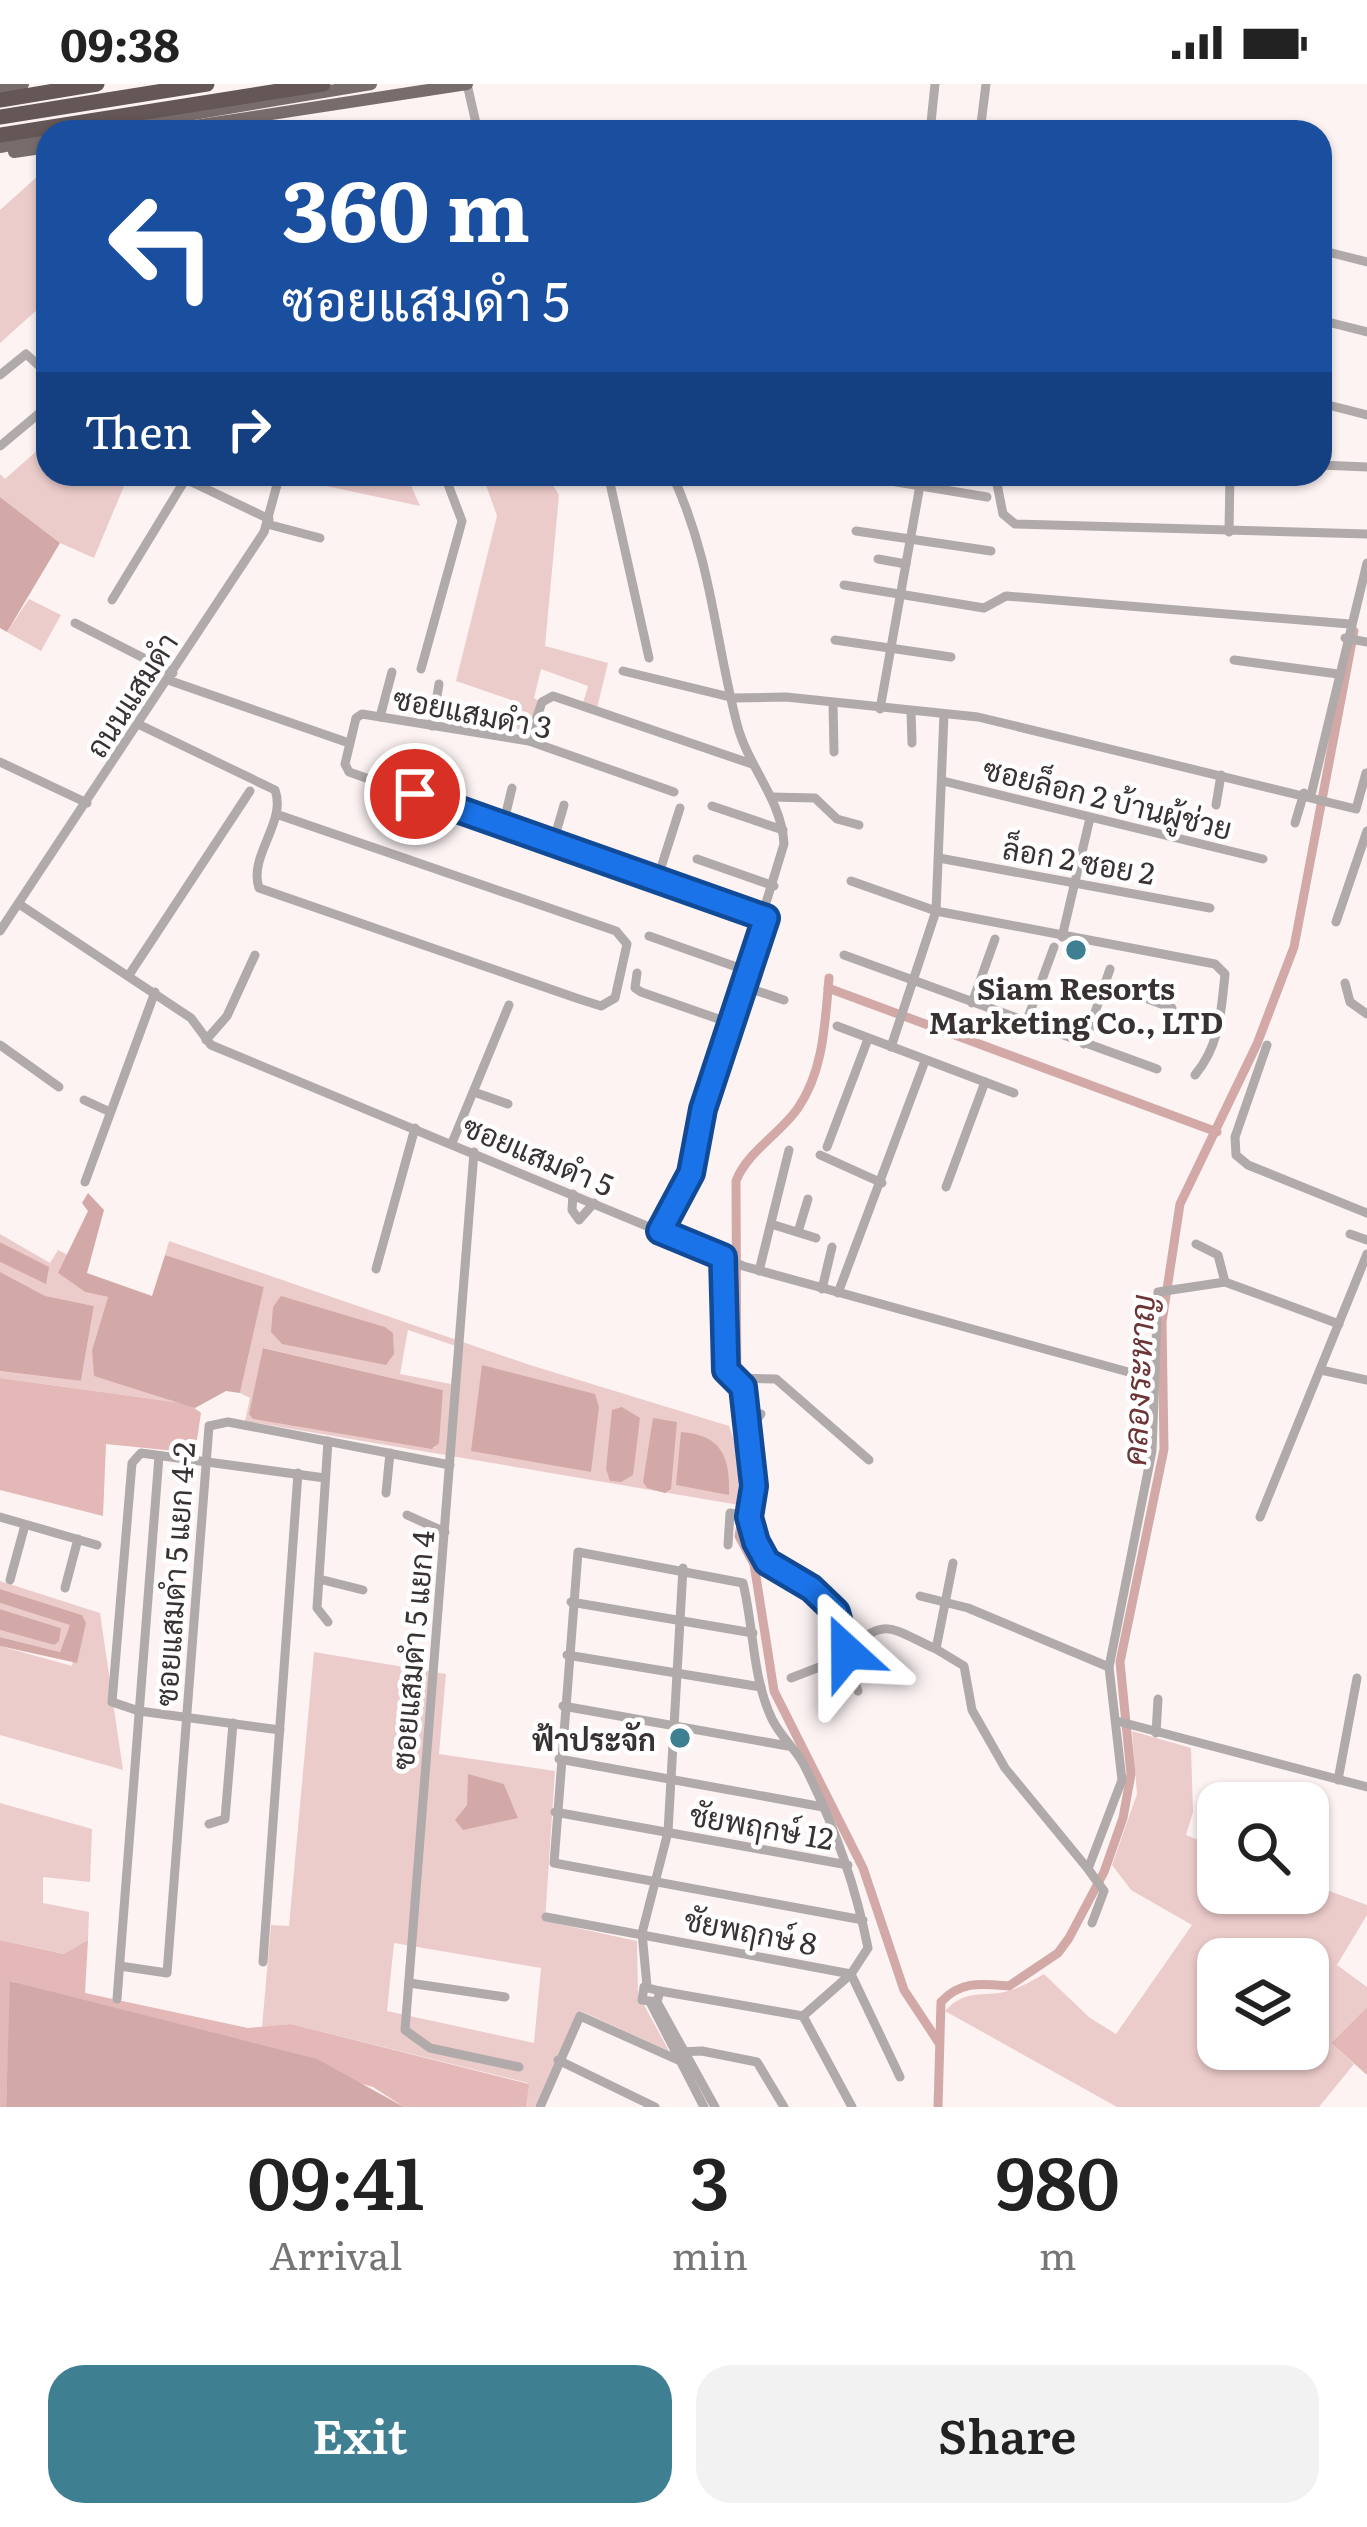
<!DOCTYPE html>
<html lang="en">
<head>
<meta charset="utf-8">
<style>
  body { margin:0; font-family:Literata,Sarabun,serif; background:#f2f2f2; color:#222; height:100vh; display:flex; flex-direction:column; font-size:45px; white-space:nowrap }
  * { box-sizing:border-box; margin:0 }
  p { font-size:39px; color:#767676 }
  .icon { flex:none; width:66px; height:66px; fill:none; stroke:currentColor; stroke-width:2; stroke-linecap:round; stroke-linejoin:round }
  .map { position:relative; height:2023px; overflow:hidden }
  .drawer { display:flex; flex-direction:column; background:#fff; flex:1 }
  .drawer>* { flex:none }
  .guide { position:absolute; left:36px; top:36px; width:1296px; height:366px; border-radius:36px; box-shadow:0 3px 9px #0004; background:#1a4fa0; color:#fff; overflow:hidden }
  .controls { position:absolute; left:1197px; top:1698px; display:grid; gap:24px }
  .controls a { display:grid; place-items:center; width:132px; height:132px; border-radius:24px; background:#fff; box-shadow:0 3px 9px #0004; font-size:60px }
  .pin { position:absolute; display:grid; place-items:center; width:102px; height:102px; color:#fff; margin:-51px; border:6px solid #fff; border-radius:50%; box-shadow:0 3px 12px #0007 }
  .me { position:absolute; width:132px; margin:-66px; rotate:336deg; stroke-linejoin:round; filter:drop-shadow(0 0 9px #0008) }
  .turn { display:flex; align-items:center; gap:42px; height:252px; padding:0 48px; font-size:54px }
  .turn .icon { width:156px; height:156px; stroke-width:2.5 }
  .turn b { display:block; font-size:84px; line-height:102px }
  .then { display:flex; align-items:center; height:114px; padding:0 48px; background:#0003; gap:24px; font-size:45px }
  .eta { display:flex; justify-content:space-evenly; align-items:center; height:204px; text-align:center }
  .eta b { font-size:72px; font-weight:600; line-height:84px }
  .primary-button { display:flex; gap:24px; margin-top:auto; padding:24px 48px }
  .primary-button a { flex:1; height:138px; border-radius:36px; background:#3e7f92; color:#fff; font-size:48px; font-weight:600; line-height:138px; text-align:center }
  .primary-button a+a { background:#f2f2f2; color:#222 }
  .status { display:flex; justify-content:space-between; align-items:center; height:84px; padding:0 60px; background:#fff; direction:ltr }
  .status svg { height:33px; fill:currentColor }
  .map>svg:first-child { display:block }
  .green { fill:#eccccb; fill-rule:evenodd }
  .forest { fill:#e3b8b7 }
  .water { fill:#d3a9a8 }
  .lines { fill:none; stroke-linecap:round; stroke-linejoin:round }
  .canal { stroke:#d3a9a8; stroke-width:9 }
  .minor { stroke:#b1aaaa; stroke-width:9 }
  .major { stroke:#786c6c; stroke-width:12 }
  .highway { stroke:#645756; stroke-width:15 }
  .route-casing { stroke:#114b97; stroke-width:30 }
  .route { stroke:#1a73e8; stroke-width:21 }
  .poi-dot { fill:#3e7f92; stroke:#fff; stroke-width:4.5 }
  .labels { text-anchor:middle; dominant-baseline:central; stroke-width:9; stroke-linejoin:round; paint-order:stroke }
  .street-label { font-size:30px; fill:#393232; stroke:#fff }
  .poi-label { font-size:30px; font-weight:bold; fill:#393232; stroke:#fff }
  .water-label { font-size:33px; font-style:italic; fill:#6d3536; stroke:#fff }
</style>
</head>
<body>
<div class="status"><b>09:38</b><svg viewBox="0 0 49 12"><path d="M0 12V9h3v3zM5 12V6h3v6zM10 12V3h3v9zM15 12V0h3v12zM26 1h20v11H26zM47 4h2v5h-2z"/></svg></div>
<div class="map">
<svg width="1367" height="2023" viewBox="0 0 1367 2023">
  <rect width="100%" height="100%" fill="#fdf3f3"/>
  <g class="green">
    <path d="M48,83v133l-48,43v-133z"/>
    <path d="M48,357v33h81l-35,84 -34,-15 -60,-46v-23l5,5z"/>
    <path d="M299,390h107l14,32 -122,-26z"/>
    <path d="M482,390h64l13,21 -14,151 63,17 -11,45 -14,-5 5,-17 -47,-17 -7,29 5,3 -12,31 -18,-6 8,-24 -61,-21 41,-165z"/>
    <path d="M29,515l32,16 -20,36 -34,-19z"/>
    <path d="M0,1150l50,29 8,-13 10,5 -10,18 27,19 23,5 -16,53 3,26 94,28 -189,-26v-7l81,10 13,-75 -49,-9 -45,-25v-10l45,21 3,-16 -48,-25z"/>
    <path d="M169,1157l361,124 199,61 8,22 2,57 -494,-84 5,-23 -10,-5 24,-106 -99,-32zM408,1246l48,16 -5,38 -51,-10zM264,1264l179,42 -8,58 -182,-29z"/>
    <path d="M0,1497l100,32 23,157 -123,-35v-89l72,20 10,-51 -82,-26z"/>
    <path d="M0,1519l71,21 -11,28 -60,-15v-7l54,15 7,-17 -61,-19z"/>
    <path d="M314,1568l132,22 -7,80 116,17 -10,150 92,20 1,53 31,57 -88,-40 -46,96h-9l2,-24 -237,-59 -29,3 9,-102 18,1zM504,1700l14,34 -62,2 11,-15zM394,1859l147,25 -7,75 -147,-32z"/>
    <path d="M1132,1647l59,17 2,64 -7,23 32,13v45h90v-10l59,22v10l-30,50 30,22v20l-36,36 23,21 -35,43h-202l-172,-96c21,-23 37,-13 63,-20 12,-3 25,-11 36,-17l46,44 26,16 76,-109 -61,-35 -19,-25 25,-71zM1218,1875h90v90h-90z"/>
    <path d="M0,1719l92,26 -2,53 -47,-5v26l46,9 -1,28 -23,14 -65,-14z"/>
  </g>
  <g class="forest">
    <path d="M0,1294l189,26 12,9 -6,40 -89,-9 -3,72 -103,-26z"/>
    <path d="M0,1856l64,14 24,-14 -3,53 163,35 43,-4 238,60 -3,23h-122l-31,-20 -362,-106 -5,126h-6z"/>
    <path d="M1367,1923v68l-36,-32z"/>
  </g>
  <g class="water">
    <path d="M0,413l60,46 -53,89 -7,-4z"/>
    <path d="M88,1109l16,17 -17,63 65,23 13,-41 99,32 -24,106 -14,-2 -31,17 -101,-32 -2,-26 16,-53 -23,-5 -27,-19 30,-62 -6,-8z"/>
    <path d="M0,1158l49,25 -3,17 -46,-22z"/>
    <path d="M0,1188l45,24 49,10 -13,75 -81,-10z"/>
    <path d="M281,1212l104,31 8,6 1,21 -8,11 -104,-21 -11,-12 2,-25z"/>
    <path d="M263,1264l180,42 -4,53 -7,6 -179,-30 -4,-5z"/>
    <path d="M482,1281l113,29 4,13 -8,65 -120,-21z"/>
    <path d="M622,1323l18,11 -7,57 -12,7 -11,-1 -4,-12 6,-59z"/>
    <path d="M653,1334l24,4 -6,67 -6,4 -18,-5 -4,-6z"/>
    <path d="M681,1348c41,3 49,25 48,63l-53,-10z"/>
    <path d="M0,1505l82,26 4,8 -9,40 -77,-17v-9l60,15 10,-27 -70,-22z"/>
    <path d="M0,1525l61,19 -2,13 -5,4 -54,-15z"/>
    <path d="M468,1690l36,10 14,34 -55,12 -8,-10 12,-15z"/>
    <path d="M10,1897l307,78 87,48h-398z"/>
  </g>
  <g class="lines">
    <g class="canal">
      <path d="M829,894c-4,44 -5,92 -31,130 -18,26 -51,44 -62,73l1,237 10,73 -8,45 15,28 20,127 89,177 41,122 35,53"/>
      <path d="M828,904l389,144"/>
      <path d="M938,2023l3,-105c20,-22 42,-18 68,-16l49,-33 11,-15 35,-66 19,-54 8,-44 -11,-112 44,-213 -2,-127 18,-118 77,-160 37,-97 60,-316"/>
    </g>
    <g class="minor">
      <path d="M467,0l11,48"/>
      <path d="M930,48l5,-48"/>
      <path d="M980,48l6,-48"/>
      <path d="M1320,166l47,12"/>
      <path d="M1320,236l47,12"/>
      <path d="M0,291l26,-21 22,20"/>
      <path d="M1320,319l47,12"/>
      <path d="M0,362l48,-40"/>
      <path d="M1320,381l47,2"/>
      <path d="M175,390l94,45"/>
      <path d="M608,390l41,184"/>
      <path d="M995,390l8,40 12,10 352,10"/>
      <path d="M855,391l132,22"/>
      <path d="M267,440l53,14"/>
      <path d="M856,447l135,20"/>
      <path d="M1229,448l1,-58"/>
      <path d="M878,475l28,5"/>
      <path d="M844,501l140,23 22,-12 344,28"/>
      <path d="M112,516l73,-120"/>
      <path d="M75,539l98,50"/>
      <path d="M1345,554l22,4"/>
      <path d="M835,556l116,17"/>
      <path d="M1234,576l104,14"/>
      <path d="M421,585l41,-148 -18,-47"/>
      <path d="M623,587l111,27 52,-1 192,20 378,92 10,-36"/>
      <path d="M168,596l181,63"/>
      <path d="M833,619l1,49"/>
      <path d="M880,625l42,-235"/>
      <path d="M911,627l1,32"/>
      <path d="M380,633l12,-45"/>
      <path d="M140,641l135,65c12,32 -27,66 -16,98l320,111 22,7 14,-8 12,-54 -11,-13 -340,-117"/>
      <path d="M432,642l7,-42"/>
      <path d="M529,657l13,-39 11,-6 199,68"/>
      <path d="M0,678l87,41"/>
      <path d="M943,697l320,78"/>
      <path d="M674,708l-145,-51 -167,-27 -6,4 -11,46 4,8 417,146"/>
      <path d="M1311,711l56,-232"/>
      <path d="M771,713l44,1 22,21 22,6"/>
      <path d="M1216,721l5,-30"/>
      <path d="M712,722l71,24"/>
      <path d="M1295,739l9,-30"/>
      <path d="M503,741l9,-37"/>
      <path d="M553,759l11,-38"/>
      <path d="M939,774l271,50"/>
      <path d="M697,775l77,27"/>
      <path d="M657,796l23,-72"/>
      <path d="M851,797l85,30 279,53 10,10c-4,38 -5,71 -30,101"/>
      <path d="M19,820l172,114 20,27 532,221 411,113"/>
      <path d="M1336,838l31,-91"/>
      <path d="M0,847l264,-399 16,-58"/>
      <path d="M649,852l99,35"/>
      <path d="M1062,853l28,-119"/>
      <path d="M844,871l313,114"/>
      <path d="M637,889l-2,15 6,4 89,31"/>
      <path d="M129,891l121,-184"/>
      <path d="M1105,899l67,25"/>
      <path d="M1345,899l5,19 17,12"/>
      <path d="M743,902l41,14"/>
      <path d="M972,919l23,-64"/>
      <path d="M1026,939l28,-76"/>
      <path d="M837,942l177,67"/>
      <path d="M206,956l21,-24 28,-61"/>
      <path d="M1084,960l26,-75"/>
      <path d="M0,961l59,42"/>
      <path d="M1267,961l-32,92 1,18 12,10 119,48"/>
      <path d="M891,963l45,-136 8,-197"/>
      <path d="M474,1008l34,12"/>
      <path d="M84,1016l26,12"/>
      <path d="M452,1059l57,-138"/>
      <path d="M827,1063l41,-108"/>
      <path d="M474,1068l-69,878 25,18 89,19"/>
      <path d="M820,1071l62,28"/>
      <path d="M85,1098l70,-190"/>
      <path d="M946,1103l39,-105"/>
      <path d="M573,1110l-1,16 7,10 15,-17"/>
      <path d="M771,1140l45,14"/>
      <path d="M660,1146l31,-57 12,-64 81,-265c-2,-44 -36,-77 -47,-120 -23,-89 -25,-163 -65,-250"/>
      <path d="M798,1148l10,-33"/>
      <path d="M1350,1150l17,6"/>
      <path d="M1196,1160l22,11 7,27"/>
      <path d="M723,1173l3,113 11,8 39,1 93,81"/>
      <path d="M376,1185l39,-141"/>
      <path d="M759,1187l30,-121"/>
      <path d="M822,1205l10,-42"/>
      <path d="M838,1209l87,-232"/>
      <path d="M1321,1286l46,10"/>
      <path d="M737,1294c12,18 17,87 17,110 0,13 -6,25 -3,38 11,48 58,46 83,84 14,22 14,56 24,81"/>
      <path d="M746,1339l7,1 8,-10"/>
      <path d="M386,1409l4,-40"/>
      <path d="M407,1431l38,17"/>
      <path d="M0,1433l97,28"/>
      <path d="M1260,1433l107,-263"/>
      <path d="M728,1461l2,-32 20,4"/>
      <path d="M319,1495l44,11"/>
      <path d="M10,1496l15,-55"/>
      <path d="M65,1504l13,-49"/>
      <path d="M920,1512l48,12 141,59"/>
      <path d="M571,1518l182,31"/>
      <path d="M328,1538l-11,-14 11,-167"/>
      <path d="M936,1565l28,17 8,44 33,58 83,101"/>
      <path d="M847,1568c38,-38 46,-22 89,-3l17,-86"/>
      <path d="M567,1571l194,32"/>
      <path d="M791,1594l31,-12 23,-21"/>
      <path d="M563,1622l225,40"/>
      <path d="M1117,1637l250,66"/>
      <path d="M280,1646l-141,-19 -27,-9 20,-239 9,-10 184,25"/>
      <path d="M1156,1649l2,-34"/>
      <path d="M559,1675l264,48"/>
      <path d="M1338,1696l19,-102"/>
      <path d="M555,1728l293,53"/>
      <path d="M209,1740l16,-5 8,-96"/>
      <path d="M546,1833l305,57 49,103"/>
      <path d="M1092,1839l12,-32 -16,-22 34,-89 -13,-113 43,-216 6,-159 67,-10 114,42"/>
      <path d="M263,1878l35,-489"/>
      <path d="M120,1882l47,7 42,-547 19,-4 222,43"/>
      <path d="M409,1899l96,14"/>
      <path d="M647,1902l-5,-53 26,-101 15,-264"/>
      <path d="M660,1907l143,25"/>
      <path d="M117,1915l42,-543"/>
      <path d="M657,1918l-15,-2 2,-13 16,4 -3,11 58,105"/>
      <path d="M651,1920l53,103"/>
      <path d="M803,1932l48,-42 17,-26c-13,-65 -34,-124 -64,-183 -9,-17 -24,-29 -32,-46 -20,-42 -18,-91 -29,-136l-165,-31 -24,311 309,57"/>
      <path d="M803,1932l49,91"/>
      <path d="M679,1968l23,-1 55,11 27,45"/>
      <path d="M558,1976l97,47"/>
      <path d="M540,2023l40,-91 98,44"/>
    </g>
    <g class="major">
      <path d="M0,3l23,-3"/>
      <path d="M87,48l284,-48"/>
      <path d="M155,48l312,-48"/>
      <path d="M0,63l48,-9"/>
      <path d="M14,68l34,-5"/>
    </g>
    <g class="highway">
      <path d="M0,16l97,-16"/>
      <path d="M0,33l207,-33"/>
      <path d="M0,51l323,-51"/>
    </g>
  </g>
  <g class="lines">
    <defs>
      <path id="route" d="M415,710l351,124 -63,191 -12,64 -31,58 63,26 3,113 17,17 11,99 -5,31 7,25 11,20 44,26 25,24 11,40"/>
    </defs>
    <use href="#route" class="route-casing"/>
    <use href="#route" class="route"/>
  </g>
  <g class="poi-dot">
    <circle cx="1076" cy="866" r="12"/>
    <circle cx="680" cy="1654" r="12"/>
  </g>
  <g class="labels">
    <g class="street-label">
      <text transform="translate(130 610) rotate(-57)">ถนนแสมดำ</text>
      <text transform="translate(473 627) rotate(11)">ซอยแสมดำ 3</text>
      <text transform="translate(1108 713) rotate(14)">ซอยล็อก 2 บ้านผู้ช่วย</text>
      <text transform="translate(1079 775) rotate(10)">ล็อก 2 ซอย 2</text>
      <text transform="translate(539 1070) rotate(23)">ซอยแสมดำ 5</text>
      <text transform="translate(173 1490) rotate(-86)">ซอยแสมดำ 5 แยก 4-2</text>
      <text transform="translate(411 1566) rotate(-85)">ซอยแสมดำ 5 แยก 4</text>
      <text transform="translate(762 1741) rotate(10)">ชัยพฤกษ์ 12</text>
      <text transform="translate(751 1846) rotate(11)">ชัยพฤกษ์ 8</text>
    </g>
    <g class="poi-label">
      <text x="1076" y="903">Siam Resorts<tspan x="1076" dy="34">Marketing Co., LTD</tspan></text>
      <text x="656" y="1654" text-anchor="end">ฟ้าประจัก</text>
    </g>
    <g class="water-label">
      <text transform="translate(1136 1296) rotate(-87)">คลองระหาญ</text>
    </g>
  </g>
</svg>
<div class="controls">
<a><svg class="icon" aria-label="search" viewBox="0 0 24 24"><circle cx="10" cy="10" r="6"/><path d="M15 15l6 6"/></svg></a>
<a><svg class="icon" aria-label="layers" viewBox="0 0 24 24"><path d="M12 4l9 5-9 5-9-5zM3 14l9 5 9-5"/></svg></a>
</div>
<div class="pin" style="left:415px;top:710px;background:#d93025"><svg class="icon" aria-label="arrive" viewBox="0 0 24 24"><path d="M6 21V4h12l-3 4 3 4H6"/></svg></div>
<svg class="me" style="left:847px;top:1568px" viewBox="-20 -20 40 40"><path d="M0-17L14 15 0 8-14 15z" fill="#1a73e8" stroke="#fff" stroke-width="4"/></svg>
<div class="guide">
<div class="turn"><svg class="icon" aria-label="left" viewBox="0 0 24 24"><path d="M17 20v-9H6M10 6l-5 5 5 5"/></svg><div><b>360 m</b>ซอยแสมดำ 5</div></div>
<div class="then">Then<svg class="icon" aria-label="right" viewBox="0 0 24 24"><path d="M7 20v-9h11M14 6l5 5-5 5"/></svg></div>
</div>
</div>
<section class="drawer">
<div class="eta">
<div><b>09:41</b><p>Arrival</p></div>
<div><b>3</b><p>min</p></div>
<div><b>980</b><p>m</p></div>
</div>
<div class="primary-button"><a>Exit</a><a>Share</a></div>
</section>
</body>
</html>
